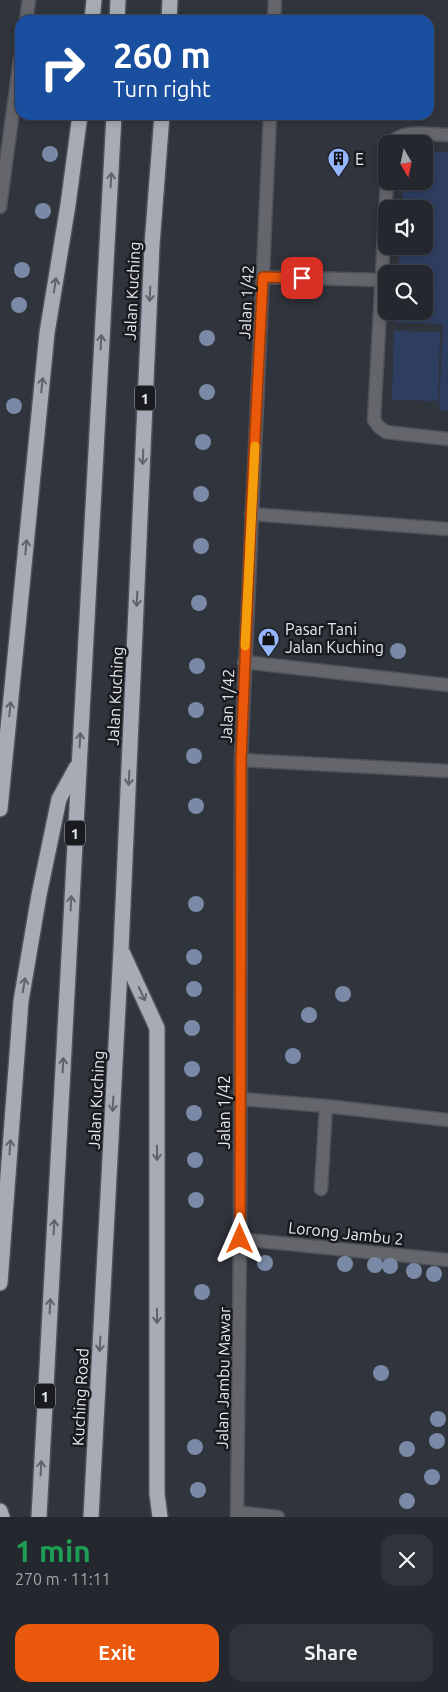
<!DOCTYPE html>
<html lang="en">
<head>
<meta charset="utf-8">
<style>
  body { margin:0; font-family:Ubuntu,sans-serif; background:#303339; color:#f1f3f6; height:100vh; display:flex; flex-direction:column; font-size:19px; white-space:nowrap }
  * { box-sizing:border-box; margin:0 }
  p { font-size:16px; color:#a3a5aa }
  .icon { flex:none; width:28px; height:28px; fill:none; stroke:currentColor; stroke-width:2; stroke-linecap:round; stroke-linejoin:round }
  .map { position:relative; height:1517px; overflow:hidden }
  .sheet { display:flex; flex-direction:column; background:#24272d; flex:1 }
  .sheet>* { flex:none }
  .hud { position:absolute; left:15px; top:15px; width:419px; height:105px; border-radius:15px; box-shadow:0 2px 8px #0003,0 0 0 1px #414449; background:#1a4fa0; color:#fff; overflow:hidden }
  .needle { width:32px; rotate:171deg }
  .tools { position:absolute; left:378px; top:135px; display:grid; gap:10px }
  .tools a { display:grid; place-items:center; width:55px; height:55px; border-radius:10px; background:#24272d; box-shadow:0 2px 8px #0003,0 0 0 1px #414449; font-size:25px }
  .pin { position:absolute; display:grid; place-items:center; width:42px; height:42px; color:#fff; margin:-21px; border-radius:10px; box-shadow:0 2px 8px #0006 }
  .me { position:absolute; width:55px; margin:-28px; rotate:0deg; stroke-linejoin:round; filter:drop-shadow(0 0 4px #0008) }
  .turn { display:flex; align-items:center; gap:18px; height:105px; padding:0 15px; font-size:22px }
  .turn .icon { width:65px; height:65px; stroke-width:2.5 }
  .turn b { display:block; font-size:35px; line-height:42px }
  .round { display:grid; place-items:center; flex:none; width:52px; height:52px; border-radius:15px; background:#303339 }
  .overview { display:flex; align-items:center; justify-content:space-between; height:85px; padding:0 15px }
  h1 { font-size:30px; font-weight:600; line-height:38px; color:#1e9e55 }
  .button { display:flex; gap:10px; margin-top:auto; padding:10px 15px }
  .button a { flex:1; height:58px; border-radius:15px; background:#ea580c; color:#fff; font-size:20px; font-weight:600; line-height:58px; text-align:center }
  .button a+a { background:#303339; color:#f1f3f6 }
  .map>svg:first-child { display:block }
  .green { fill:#2e3e60 }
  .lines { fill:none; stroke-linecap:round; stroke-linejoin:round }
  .minor-casing { stroke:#4d5159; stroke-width:15 }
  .highway-casing { stroke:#4d5159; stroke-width:18 }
  .minor { stroke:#64666b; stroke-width:12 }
  .highway { stroke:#a6abb5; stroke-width:15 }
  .tree { fill:#7a89a6 }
  .oneway { stroke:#60636a }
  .route-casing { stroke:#983908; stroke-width:12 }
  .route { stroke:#ea580c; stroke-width:9 }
  .slow { stroke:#f59e0b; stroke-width:9 }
  .labels { text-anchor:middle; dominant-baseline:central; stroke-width:5; stroke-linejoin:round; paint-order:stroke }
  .shield { fill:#191b1f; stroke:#a9acb1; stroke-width:1 }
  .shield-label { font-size:15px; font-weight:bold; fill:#e7eaf0 }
  .poi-label { font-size:16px; fill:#e7eaf0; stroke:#191b1f; text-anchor:start }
  .street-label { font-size:16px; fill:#e7eaf0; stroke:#191b1f }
</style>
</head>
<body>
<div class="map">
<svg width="448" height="1517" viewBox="0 0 448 1517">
  <rect width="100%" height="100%" fill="#30343c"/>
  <g class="green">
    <path d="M424,151l24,1v259l-9,-1 4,-86 -48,-1 1,-12h28v-37h-26l2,-28h24v-37h-22l2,-28h20z"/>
    <path d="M394,331l46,1 -2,69 -46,-1z"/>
  </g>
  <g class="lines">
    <defs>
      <g id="minor">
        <path d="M26,20l3,-20"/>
        <path d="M274,20l1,-20"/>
        <path d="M391,144c11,-16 39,-9 57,-9"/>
        <path d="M387,181l-13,239 5,7 7,5 62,7"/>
        <path d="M0,207l20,-148"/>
        <path d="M263,277l118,3"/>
        <path d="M251,514l197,15"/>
        <path d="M244,662l204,23"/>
        <path d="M241,760l207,11"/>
        <path d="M241,1099l85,7"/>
        <path d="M321,1189l5,-83 122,14"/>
        <path d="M240,1239l208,21"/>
        <path d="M237,1512l41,5"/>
        <path d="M237,1517l3,-278 1,-479 29,-645"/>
      </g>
      <g id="highway">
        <path d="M92,20l2,-20"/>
        <path d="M117,20l1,-20"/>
        <path d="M169,20l1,-20"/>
        <path d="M0,809l47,-476 21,-128 12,-90"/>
        <path d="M123,954l34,74v466l3,23"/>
        <path d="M0,1283l21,-282 18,-106 20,-96 17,-31"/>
        <path d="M0,1511l2,6"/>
        <path d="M39,1517l75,-1402"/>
        <path d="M91,1517l30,-567 31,-705 10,-130"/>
      </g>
    </defs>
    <use href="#minor" class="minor-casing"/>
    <use href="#highway" class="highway-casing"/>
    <use href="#minor" class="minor"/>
    <use href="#highway" class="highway"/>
  </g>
  <g class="tree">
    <circle cx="50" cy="154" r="8"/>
    <circle cx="43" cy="211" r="8"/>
    <circle cx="22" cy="270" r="8"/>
    <circle cx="19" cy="305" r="8"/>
    <circle cx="207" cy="338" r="8"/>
    <circle cx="207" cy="392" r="8"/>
    <circle cx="14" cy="406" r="8"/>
    <circle cx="203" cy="442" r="8"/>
    <circle cx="201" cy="494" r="8"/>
    <circle cx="201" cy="546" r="8"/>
    <circle cx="199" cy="603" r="8"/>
    <circle cx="398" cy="651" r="8"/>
    <circle cx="197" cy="666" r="8"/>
    <circle cx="196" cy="710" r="8"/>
    <circle cx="194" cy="756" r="8"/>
    <circle cx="196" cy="806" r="8"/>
    <circle cx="196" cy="904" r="8"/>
    <circle cx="194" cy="957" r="8"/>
    <circle cx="194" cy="989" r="8"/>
    <circle cx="343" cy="994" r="8"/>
    <circle cx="309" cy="1015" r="8"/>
    <circle cx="192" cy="1028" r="8"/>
    <circle cx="293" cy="1056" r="8"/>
    <circle cx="192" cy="1069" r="8"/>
    <circle cx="194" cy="1113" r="8"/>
    <circle cx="195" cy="1160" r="8"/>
    <circle cx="196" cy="1200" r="8"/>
    <circle cx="265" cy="1263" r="8"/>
    <circle cx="345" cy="1264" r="8"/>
    <circle cx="375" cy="1265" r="8"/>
    <circle cx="390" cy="1266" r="8"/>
    <circle cx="414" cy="1271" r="8"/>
    <circle cx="434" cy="1274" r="8"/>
    <circle cx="202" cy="1292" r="8"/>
    <circle cx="381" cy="1373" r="8"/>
    <circle cx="438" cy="1419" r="8"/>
    <circle cx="437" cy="1441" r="8"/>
    <circle cx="195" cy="1447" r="8"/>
    <circle cx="407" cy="1449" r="8"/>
    <circle cx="432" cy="1477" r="8"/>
    <circle cx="198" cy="1490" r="8"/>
    <circle cx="407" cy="1501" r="8"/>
  </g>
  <defs><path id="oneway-shaft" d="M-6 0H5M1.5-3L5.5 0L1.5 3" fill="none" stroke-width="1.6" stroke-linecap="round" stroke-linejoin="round" transform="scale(1.25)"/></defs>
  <g class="oneway">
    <use href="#oneway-shaft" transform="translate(111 180) rotate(-87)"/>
    <use href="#oneway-shaft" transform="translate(55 285) rotate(-81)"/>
    <use href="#oneway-shaft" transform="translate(150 294) rotate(92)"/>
    <use href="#oneway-shaft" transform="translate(101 342) rotate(-87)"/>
    <use href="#oneway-shaft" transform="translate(42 385) rotate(-84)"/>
    <use href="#oneway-shaft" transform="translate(143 457) rotate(92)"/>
    <use href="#oneway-shaft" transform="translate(26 547) rotate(-84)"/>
    <use href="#oneway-shaft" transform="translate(137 599) rotate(93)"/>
    <use href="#oneway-shaft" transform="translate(10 709) rotate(-84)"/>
    <use href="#oneway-shaft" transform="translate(80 740) rotate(-87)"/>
    <use href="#oneway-shaft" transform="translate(129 778) rotate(93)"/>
    <use href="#oneway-shaft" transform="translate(71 903) rotate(-87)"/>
    <use href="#oneway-shaft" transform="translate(24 985) rotate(-80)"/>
    <use href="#oneway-shaft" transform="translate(142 994) rotate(65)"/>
    <use href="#oneway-shaft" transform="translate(63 1065) rotate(-87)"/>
    <use href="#oneway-shaft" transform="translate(113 1104) rotate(93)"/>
    <use href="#oneway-shaft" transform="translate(10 1147) rotate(-86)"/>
    <use href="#oneway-shaft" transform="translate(157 1153) rotate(90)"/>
    <use href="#oneway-shaft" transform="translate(54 1227) rotate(-87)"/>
    <use href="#oneway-shaft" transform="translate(50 1306) rotate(-87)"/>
    <use href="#oneway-shaft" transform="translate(157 1316) rotate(90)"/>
    <use href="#oneway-shaft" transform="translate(100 1344) rotate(93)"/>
    <use href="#oneway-shaft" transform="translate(41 1468) rotate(-87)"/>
  </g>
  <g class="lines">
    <defs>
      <path id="route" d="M240,1239l1,-479 10,-246 12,-237 39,1"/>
    </defs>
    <use href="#route" class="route-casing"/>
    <use href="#route" class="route"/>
    <path class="slow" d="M245,646l10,-200"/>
  </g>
  <defs>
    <symbol id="building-pin" viewBox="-11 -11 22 30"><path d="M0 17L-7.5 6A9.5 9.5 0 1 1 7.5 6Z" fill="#95b6fd" stroke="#191b1f"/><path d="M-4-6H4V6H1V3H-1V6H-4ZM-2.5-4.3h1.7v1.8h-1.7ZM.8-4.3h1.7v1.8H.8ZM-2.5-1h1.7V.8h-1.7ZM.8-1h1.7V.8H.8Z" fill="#111"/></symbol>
    <symbol id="shop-pin" viewBox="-11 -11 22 30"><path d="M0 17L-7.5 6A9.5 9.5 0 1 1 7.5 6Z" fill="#95b6fd" stroke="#191b1f"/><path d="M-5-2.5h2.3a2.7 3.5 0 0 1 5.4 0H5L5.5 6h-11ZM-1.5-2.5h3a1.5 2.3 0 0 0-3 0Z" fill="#111"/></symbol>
  </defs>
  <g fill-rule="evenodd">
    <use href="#building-pin" x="326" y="146" width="25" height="34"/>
    <use href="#shop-pin" x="256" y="626" width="25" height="34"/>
  </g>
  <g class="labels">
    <g class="shield">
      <rect x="135" y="385.5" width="20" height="25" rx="4"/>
      <rect x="65" y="820.5" width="20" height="25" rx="4"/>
      <rect x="35" y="1383.5" width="20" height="25" rx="4"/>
    </g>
    <g class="shield-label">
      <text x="145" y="398">1</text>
      <text x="75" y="833">1</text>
      <text x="45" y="1396">1</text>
    </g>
    <g class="poi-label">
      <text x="355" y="159">E</text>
      <text x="285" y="629">Pasar Tani<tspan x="285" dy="18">Jalan Kuching</tspan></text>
    </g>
    <g class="street-label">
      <text transform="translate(132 291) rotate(-87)">Jalan Kuching</text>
      <text transform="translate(246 302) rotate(-87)">Jalan 1/42</text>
      <text transform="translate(115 696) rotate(-87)">Jalan Kuching</text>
      <text transform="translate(227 706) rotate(-88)">Jalan 1/42</text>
      <text transform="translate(96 1100) rotate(-87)">Jalan Kuching</text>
      <text transform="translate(224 1112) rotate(-90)">Jalan 1/42</text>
      <text transform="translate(346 1233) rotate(6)">Lorong Jambu 2</text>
      <text transform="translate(223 1378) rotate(-89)">Jalan Jambu Mawar</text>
      <text transform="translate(80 1397) rotate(-87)">Kuching Road</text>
    </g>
  </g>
</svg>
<div class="tools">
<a><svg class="needle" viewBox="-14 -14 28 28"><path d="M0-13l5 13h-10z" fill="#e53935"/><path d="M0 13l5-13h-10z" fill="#a3a5aa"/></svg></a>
<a><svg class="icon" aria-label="sound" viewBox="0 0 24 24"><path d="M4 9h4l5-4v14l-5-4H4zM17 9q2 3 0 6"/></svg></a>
<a><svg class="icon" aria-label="search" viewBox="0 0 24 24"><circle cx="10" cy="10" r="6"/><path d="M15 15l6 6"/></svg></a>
</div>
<div class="pin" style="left:302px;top:278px;background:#d93025"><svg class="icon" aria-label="arrive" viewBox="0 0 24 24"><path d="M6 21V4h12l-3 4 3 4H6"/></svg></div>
<svg class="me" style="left:240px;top:1239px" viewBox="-20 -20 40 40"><path d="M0-17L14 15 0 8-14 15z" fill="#ea580c" stroke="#fff" stroke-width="4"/></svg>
<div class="hud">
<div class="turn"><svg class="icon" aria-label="right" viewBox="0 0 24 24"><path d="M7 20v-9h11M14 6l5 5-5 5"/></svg><div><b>260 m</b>Turn right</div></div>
</div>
</div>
<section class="sheet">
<div class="overview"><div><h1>1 min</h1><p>270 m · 11:11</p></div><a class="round"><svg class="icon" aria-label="close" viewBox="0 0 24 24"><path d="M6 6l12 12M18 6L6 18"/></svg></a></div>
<div class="button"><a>Exit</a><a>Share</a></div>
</section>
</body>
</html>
